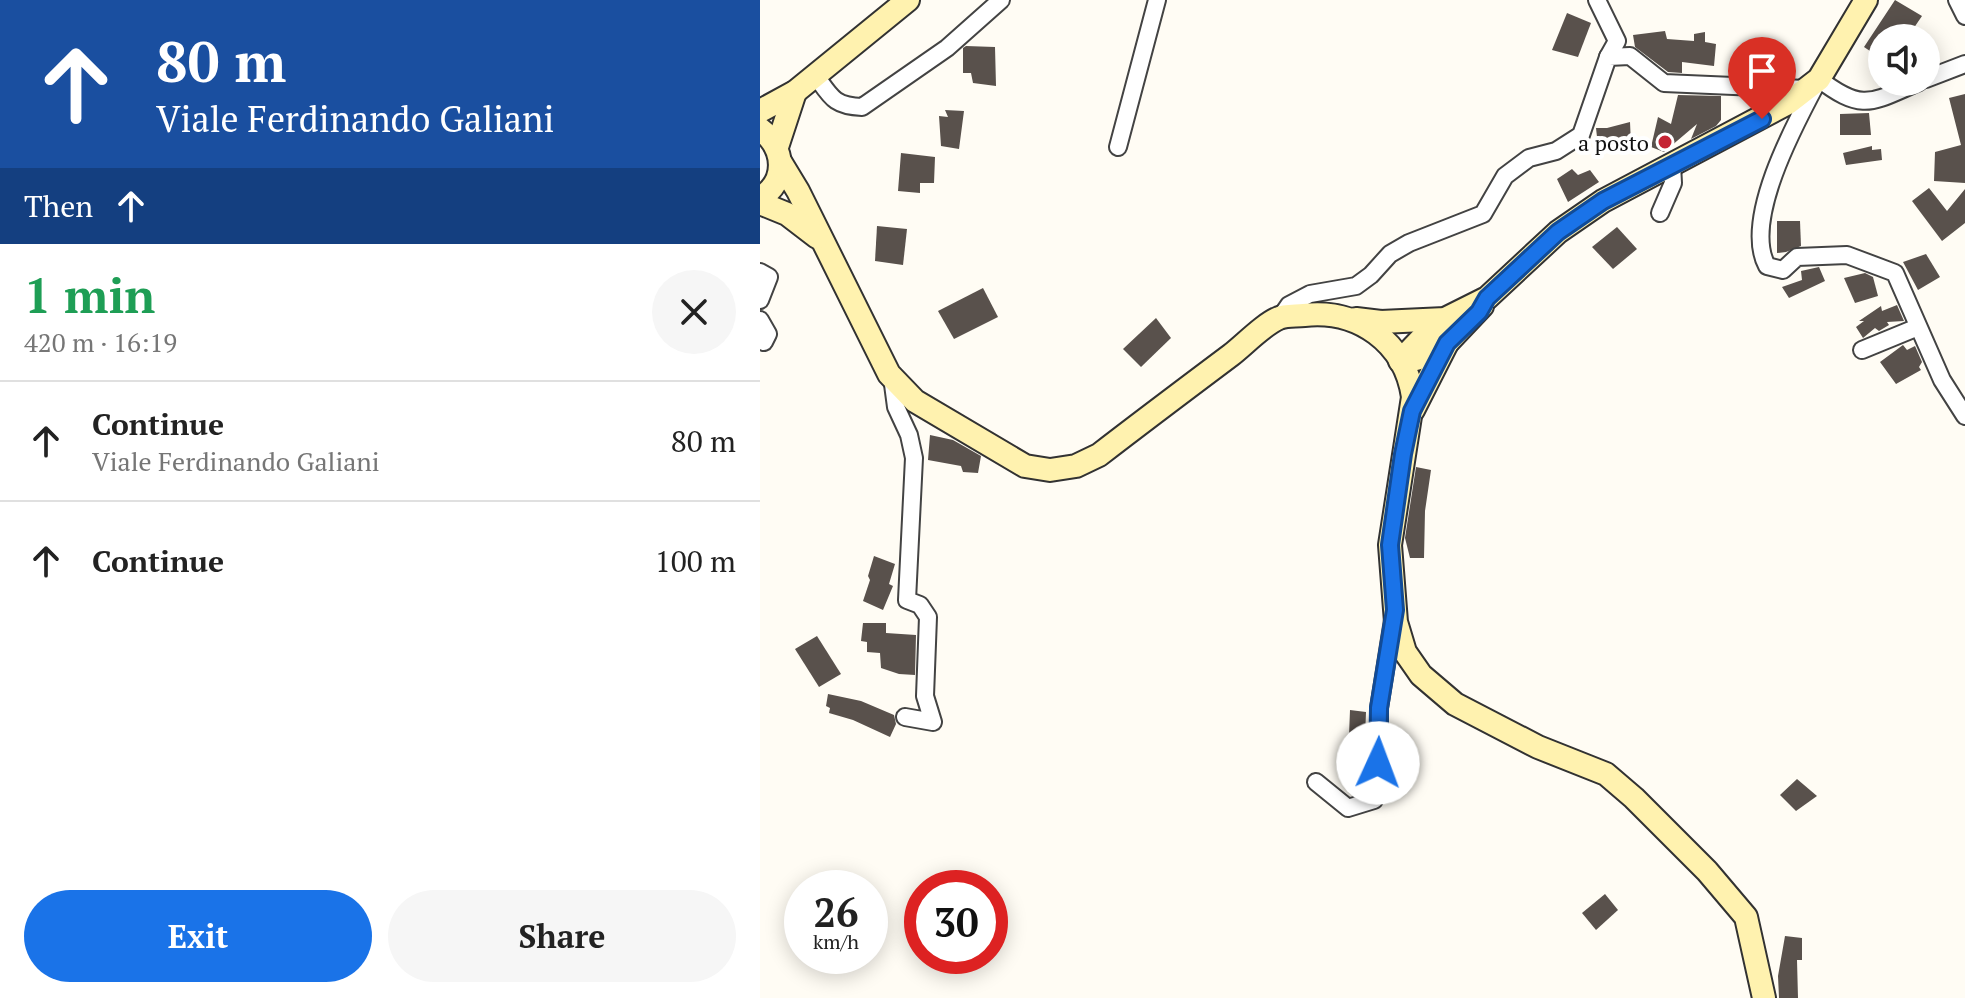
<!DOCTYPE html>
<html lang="en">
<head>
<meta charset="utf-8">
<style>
  body { margin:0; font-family:"PT Serif",serif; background:#f6f6f6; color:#222; height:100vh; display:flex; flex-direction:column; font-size:30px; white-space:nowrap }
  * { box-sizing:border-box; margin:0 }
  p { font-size:26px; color:#767676 }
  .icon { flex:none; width:44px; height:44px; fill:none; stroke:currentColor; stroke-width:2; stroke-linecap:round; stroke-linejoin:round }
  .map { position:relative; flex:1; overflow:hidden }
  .sheet { display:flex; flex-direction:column; background:#fff; width:760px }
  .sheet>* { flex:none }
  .hud { background:#1a4fa0; color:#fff; overflow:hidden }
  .fabs { position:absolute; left:1108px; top:24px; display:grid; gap:16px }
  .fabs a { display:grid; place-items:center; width:72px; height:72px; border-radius:50%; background:#fff; box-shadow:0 4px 20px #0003; font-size:40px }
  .speed { position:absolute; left:24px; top:870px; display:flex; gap:16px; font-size:40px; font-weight:700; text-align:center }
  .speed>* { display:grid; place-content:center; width:104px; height:104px; border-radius:50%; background:#fff; box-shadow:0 4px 20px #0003; line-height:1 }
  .speed small { font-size:20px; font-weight:400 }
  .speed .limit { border:12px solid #d22; background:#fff; color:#111 }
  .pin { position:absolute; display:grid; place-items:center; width:68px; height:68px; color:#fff; margin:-82px -34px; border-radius:50% 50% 50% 0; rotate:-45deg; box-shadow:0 0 8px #0007 }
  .pin .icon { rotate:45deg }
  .me { position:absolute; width:88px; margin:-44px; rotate:2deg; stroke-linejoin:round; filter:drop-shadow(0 0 6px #0008) }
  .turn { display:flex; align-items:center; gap:28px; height:168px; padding:0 24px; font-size:36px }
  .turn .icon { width:104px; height:104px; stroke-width:2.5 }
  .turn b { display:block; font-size:56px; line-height:68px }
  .then { display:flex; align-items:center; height:76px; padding:0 24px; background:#0003; gap:16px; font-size:30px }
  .round { display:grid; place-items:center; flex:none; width:84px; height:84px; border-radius:42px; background:#f6f6f6 }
  .head { display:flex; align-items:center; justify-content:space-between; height:136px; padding:0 24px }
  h1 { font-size:48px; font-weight:700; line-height:60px; color:#1e9e55 }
  .primary-button { display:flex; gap:16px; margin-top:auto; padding:16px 24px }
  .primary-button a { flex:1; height:92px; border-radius:48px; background:#1a73e8; color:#fff; font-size:32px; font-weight:700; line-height:92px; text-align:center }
  .primary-button a+a { background:#f6f6f6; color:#222 }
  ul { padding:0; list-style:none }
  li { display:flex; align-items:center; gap:24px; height:120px; padding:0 24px; border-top:2px solid #e0e0e0 }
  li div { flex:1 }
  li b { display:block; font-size:30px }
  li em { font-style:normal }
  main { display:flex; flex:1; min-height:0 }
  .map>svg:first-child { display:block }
  .building { fill:#59514c }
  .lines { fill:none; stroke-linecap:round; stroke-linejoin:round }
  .street-casing { stroke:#434343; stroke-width:20 }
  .secondary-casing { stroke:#323232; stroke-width:26 }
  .street { stroke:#fff; stroke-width:16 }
  .secondary { stroke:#fff2af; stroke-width:22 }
  .route-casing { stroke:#114b97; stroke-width:20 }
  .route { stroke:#1a73e8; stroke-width:14 }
  .poi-dot { fill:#c52434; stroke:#fff; stroke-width:3 }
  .labels { text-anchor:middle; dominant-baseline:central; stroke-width:8; stroke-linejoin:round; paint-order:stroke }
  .poi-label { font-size:22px; fill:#101010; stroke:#fff; text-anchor:end }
</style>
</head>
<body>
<main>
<section class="sheet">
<div class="hud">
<div class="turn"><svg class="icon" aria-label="ahead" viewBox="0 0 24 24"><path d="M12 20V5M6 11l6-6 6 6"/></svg><div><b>80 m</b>Viale Ferdinando Galiani</div></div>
<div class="then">Then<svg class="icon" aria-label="ahead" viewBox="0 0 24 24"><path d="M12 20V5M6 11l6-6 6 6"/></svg></div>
</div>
<div class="head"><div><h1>1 min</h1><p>420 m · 16:19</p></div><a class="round"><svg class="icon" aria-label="close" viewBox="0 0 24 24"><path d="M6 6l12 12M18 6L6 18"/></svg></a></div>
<ul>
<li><svg class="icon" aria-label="ahead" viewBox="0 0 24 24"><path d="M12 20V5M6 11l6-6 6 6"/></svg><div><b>Continue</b><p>Viale Ferdinando Galiani</p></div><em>80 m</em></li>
<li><svg class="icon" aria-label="ahead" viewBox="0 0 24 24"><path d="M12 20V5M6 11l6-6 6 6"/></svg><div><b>Continue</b></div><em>100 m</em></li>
</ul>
<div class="primary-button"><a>Exit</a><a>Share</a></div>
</section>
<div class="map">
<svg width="1205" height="998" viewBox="0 0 1205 998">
  <rect width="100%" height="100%" fill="#fffcf4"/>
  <g class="building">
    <path d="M1135,0l27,16 -15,22h-25v21l-18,-12z"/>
    <path d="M807,13l24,10 -13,34 -26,-7z"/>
    <path d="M905,31l2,8 27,2v-7l11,-2v10l11,2 -2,22 -32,-4v11l-14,-1 -33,-25 -2,-12z"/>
    <path d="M206,46l29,1 1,39 -23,-3 -2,-10h-8v-25z"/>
    <path d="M1205,94v89l-31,-2 1,-29 26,-7 -12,-47z"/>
    <path d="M918,95l43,1v24l-5,6 -25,13 6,-15 -33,28 -13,-5 7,-30 13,7z"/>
    <path d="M185,110l19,1 -5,38 -18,-3 -2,-30 9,1z"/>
    <path d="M1109,113l2,22h-31v-21z"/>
    <path d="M870,122l1,22 -33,2 -2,-18h11z"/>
    <path d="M1112,146v4l9,-1 1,11 -36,5 -3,-12z"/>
    <path d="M141,153l34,4 -1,26h-14v10l-22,-2z"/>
    <path d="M812,169l6,6 12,-5 9,12 -31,20 -11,-23z"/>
    <path d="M1169,188l18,23 18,-22v34l-23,18 -30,-40z"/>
    <path d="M1017,221h23l1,25 -15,6 -9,1z"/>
    <path d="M117,226l30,3 -4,36 -28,-4z"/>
    <path d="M857,227l20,22 -24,20 -21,-22z"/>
    <path d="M1166,254l14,23 -22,13 -15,-28z"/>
    <path d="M1059,267l6,14 -36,17 -7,-11 20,-7 -1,-9z"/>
    <path d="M1105,273l8,4 5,19 -23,7 -11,-25z"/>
    <path d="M223,288l15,29 -44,22 -16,-28z"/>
    <path d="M1137,305l7,16 -17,1 2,3 -10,6 -4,-3 -12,10 -7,-11 8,-6h-5l22,-15 1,5z"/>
    <path d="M396,318l15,20 -30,29 -18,-18z"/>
    <path d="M1143,345l4,5 8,-4 7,16 -3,5 2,3 -25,14 -16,-22z"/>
    <path d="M170,435l23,5 28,16 -3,17 -15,-1 -2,-6 -33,-6z"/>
    <path d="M656,467l15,3 -6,41 -1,47h-14l-5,-20z"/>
    <path d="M114,556l21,8 -6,20 4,2 -10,24 -20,-9 7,-21 -2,-4z"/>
    <path d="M103,623h23v10l30,2 -1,40 -16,-1 -18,-6 -1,-15 -13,-1v-10l-6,-1z"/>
    <path d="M57,636l24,38 -22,13 -24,-38z"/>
    <path d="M68,694l33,7 33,14 2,9 -6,13 -37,-17 -24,-7 1,-5 -4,-2z"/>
    <path d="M590,710l16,2 -2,51h4v10l-27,-2 -2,-11 9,1z"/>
    <path d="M1037,779l20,17 -21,15 -16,-16z"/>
    <path d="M845,894l13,16 -22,20 -14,-17z"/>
    <path d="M1025,936l17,2v22h-5l1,38h-19l-1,-22z"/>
  </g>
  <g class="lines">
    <defs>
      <g id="street">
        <path d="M837,0l20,41 -9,16"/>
        <path d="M1197,0l8,16"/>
        <path d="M56,76c15,21 18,30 46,31l85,-59 54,-48"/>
        <path d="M1166,79l39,-15"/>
        <path d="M1159,82c-47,20 -56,31 -100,-3 -23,43 -77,141 -52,187l16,4 14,-13 50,-2 48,18 47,107 23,36"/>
        <path d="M358,147l39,-147"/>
        <path d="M900,213l13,-30 -1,-18"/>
        <path d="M0,272l9,5 -9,23"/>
        <path d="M520,318l9,-13 21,-11 46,-8 15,-11 19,-21 19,-11 74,-29 22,-38 24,-18 27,-7 25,-16 27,-78 22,-1 34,27 142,6"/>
        <path d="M0,320l8,14 -4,8"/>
        <path d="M1102,350l56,-23"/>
        <path d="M132,377l4,30 13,28 5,23 -7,142 13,5 8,12 -3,79 8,26 -28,-5"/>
        <path d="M556,782l32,26 26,-8 5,-17v-75l14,-88"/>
      </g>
      <g id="secondary">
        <path d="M0,111l35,-19 113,-92"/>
        <path d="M0,129c25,19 28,52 0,69"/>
        <path d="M17,147l18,-55"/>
        <path d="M21,163l17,28 91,183 26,27 110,65 25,4 26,-4 23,-11c44,-34 88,-67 132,-100 13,-10 33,-31 48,-37 7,-3 17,-2 25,-3 54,-6 101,27 109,82l-23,148 6,77 9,30 16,23 34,29 83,43 68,27 28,24 73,73 39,46 18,81"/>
        <path d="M0,203l27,11 30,23"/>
        <path d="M596,319l25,3 64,-3 42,-21 71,-66 45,-31 185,-98 31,-24 47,-79"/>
        <path d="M685,319l-23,19 -22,23c18,1 32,-9 47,-18"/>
        <path d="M653,410l34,-67 35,-37"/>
      </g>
    </defs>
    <use href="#street" class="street-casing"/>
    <use href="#secondary" class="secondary-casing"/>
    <use href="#street" class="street"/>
    <use href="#secondary" class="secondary"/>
  </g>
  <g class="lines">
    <defs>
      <path id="route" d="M618,763l1,-55 16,-98 -5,-65 13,-91 9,-43 35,-68 32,-31 8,-14 71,-66 45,-31 159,-82"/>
    </defs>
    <use href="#route" class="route-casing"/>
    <use href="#route" class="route"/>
  </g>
  <circle class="poi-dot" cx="905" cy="142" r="8"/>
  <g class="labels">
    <g class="poi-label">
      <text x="889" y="142">a posto</text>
    </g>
  </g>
</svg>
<div class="fabs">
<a><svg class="icon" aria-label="sound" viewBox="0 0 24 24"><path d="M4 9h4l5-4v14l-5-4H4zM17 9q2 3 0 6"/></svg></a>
</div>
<div class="speed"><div>26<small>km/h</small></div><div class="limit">30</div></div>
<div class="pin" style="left:1002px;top:119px;background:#d93025"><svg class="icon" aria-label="arrive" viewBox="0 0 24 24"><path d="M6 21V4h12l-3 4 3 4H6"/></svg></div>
<svg class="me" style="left:618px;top:763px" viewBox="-20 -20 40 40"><circle r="19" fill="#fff"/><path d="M0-13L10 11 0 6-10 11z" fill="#1a73e8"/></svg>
</div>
</main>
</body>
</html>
